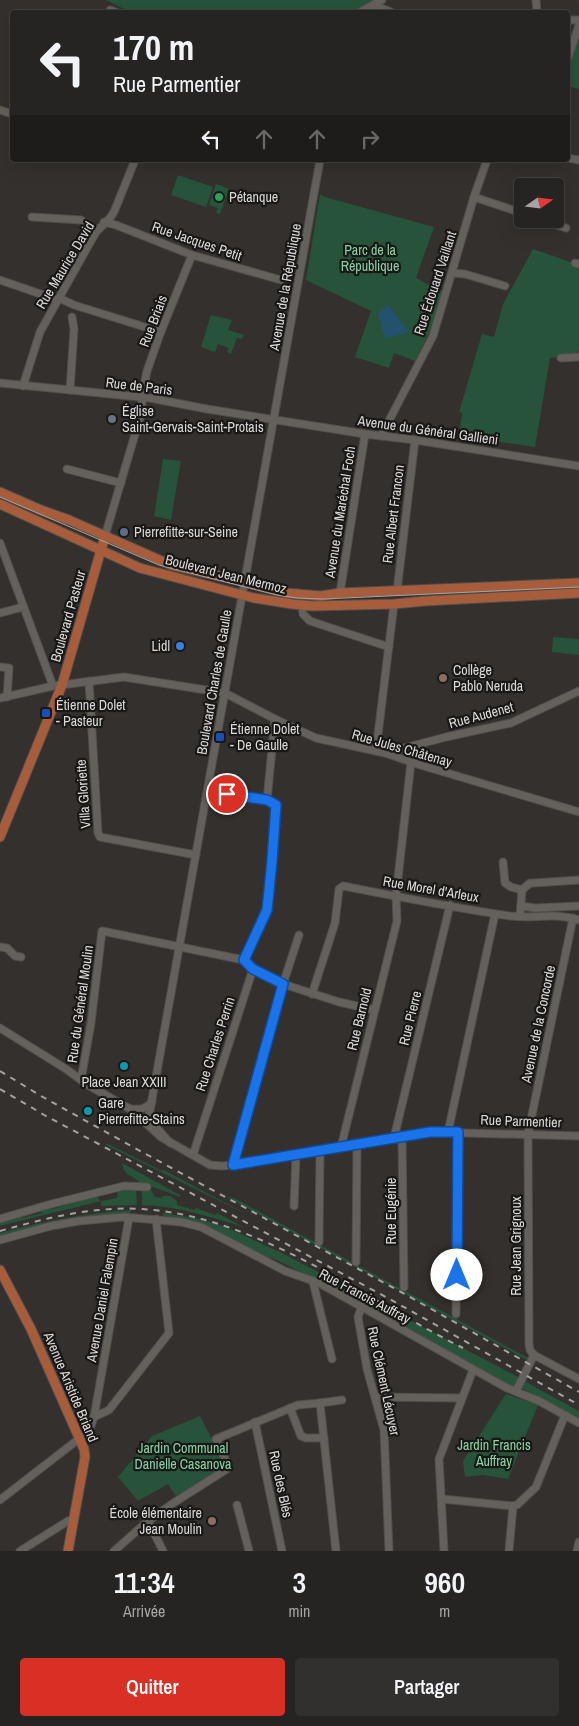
<!DOCTYPE html>
<html lang="fr">
<head>
<meta charset="utf-8">
<style>
  body { margin:0; font-family:"Archivo Narrow",sans-serif; background:#32302f; color:#f1f3f6; height:100vh; display:flex; flex-direction:column; font-size:19px; white-space:nowrap }
  * { box-sizing:border-box; margin:0 }
  p { font-size:16px; color:#a4a4a5 }
  .icon { flex:none; width:28px; height:28px; fill:none; stroke:currentColor; stroke-width:2; stroke-linecap:round; stroke-linejoin:round }
  .map { position:relative; height:1551px; overflow:hidden }
  .side { display:flex; flex-direction:column; background:#262422; flex:1 }
  .side>* { flex:none }
  .hud { position:absolute; left:10px; top:10px; width:560px; height:152px; border-radius:5px; box-shadow:0 5px 20px #0002,0 0 0 1px #424140; background:#262422; color:#f1f3f6; overflow:hidden }
  .needle { width:32px; rotate:76deg }
  .buttons { position:absolute; left:514px; top:178px; display:grid; gap:10px }
  .buttons a { display:grid; place-items:center; width:50px; height:50px; border-radius:5px; background:#262422; box-shadow:0 5px 20px #0002,0 0 0 1px #424140; font-size:25px }
  .pin { position:absolute; display:grid; place-items:center; width:42px; height:42px; color:#fff; margin:-21px; border:2px solid #fff; border-radius:50%; box-shadow:0 1px 5px #0007 }
  .me { position:absolute; width:55px; margin:-28px; rotate:0deg; stroke-linejoin:round; filter:drop-shadow(0 0 4px #0008) }
  .turn { display:flex; align-items:center; gap:18px; height:105px; padding:0 20px; font-size:22px }
  .turn .icon { width:65px; height:65px; stroke-width:2.5 }
  .turn b { display:block; font-size:35px; line-height:42px }
  .lanes { display:flex; align-items:center; height:48px; padding:0 20px; background:#0003; justify-content:center; gap:25px; direction:ltr }
  .lanes .off { opacity:.35 }
  .eta { display:flex; justify-content:space-evenly; align-items:center; height:85px; text-align:center }
  .eta b { font-size:30px; font-weight:600; line-height:35px }
  .primary-button { display:flex; gap:10px; margin-top:auto; padding:10px 20px }
  .primary-button a { flex:1; height:58px; border-radius:5px; background:#d93025; color:#fff; font-size:20px; font-weight:600; line-height:58px; text-align:center }
  .primary-button a+a { background:#32302f; color:#f1f3f6 }
  .map>svg:first-child { display:block }
  .green { fill:#265339 }
  .water { fill:#22526e }
  .lines { fill:none; stroke-linecap:round; stroke-linejoin:round }
  .minor-casing { stroke:#504e4b; stroke-width:9 }
  .major-casing { stroke:#504e4b; stroke-width:11 }
  .minor { stroke:#64615d; stroke-width:7 }
  .major { stroke:#a75d3c; stroke-width:9 }
  .tram { stroke:#a5a3a1; stroke-width:1 }
  .rail { stroke:#a5a3a1; stroke-width:2; stroke-dasharray:6 6; stroke-linecap:butt }
  .route-casing { stroke:#114b97; stroke-width:12 }
  .route { stroke:#1a73e8; stroke-width:9 }
  .leisure-dot { fill:#2e9e5b; stroke:#191817; stroke-width:2 }
  .worship-dot { fill:#6b7280; stroke:#191817; stroke-width:2 }
  .service-dot { fill:#5c6f8a; stroke:#191817; stroke-width:2 }
  .shop-dot { fill:#3f7fe0; stroke:#191817; stroke-width:2 }
  .education-dot { fill:#8d6e63; stroke:#191817; stroke-width:2 }
  .transit-dot { fill:#1a4fb4; stroke:#191817; stroke-width:2 }
  .culture-dot { fill:#0f9aa8; stroke:#191817; stroke-width:2 }
  .labels { text-anchor:middle; dominant-baseline:central; stroke-width:4.5; stroke-linejoin:round; paint-order:stroke }
  .poi-label { font-size:14px; fill:#dad9d7; stroke:#191817; text-anchor:start }
  .street-label { font-size:14px; fill:#dad9d7; stroke:#191817 }
  .park-label { font-size:14px; fill:#87d3a5; stroke:#191817 }
</style>
</head>
<body>
<div class="map">
<svg width="579" height="1551" viewBox="0 0 579 1551">
  <rect width="100%" height="100%" fill="#33302d"/>
  <g class="green">
    <path d="M106,0h268l-18,12h-226z"/>
    <path d="M579,32v57l-11,-3v-23z"/>
    <path d="M178,175l35,12 -7,20 -35,-12z"/>
    <path d="M216,184l13,5 -9,25 -4,-1 2,-5 -9,-3z"/>
    <path d="M320,194l5,3 109,30 -18,51 27,14 -13,39 -15,30 -21,-8 -5,15 -34,-11 16,-46 -65,-31z"/>
    <path d="M533,249l46,16v84l-2,6 -27,3 -15,89 -76,-11 3,-23 -3,-1 23,-78 12,3 9,-33z"/>
    <path d="M211,315l21,5 -4,10 16,5 -2,4 -5,-1 -6,16 -4,-2 2,-4 -11,-4 -3,8 -14,-5z"/>
    <path d="M163,459l18,2 -10,59 -17,-4z"/>
    <path d="M553,637l26,2v16l-27,-3z"/>
    <path d="M106,1143l56,28 2,-1 86,46 -144,-71z"/>
    <path d="M122,1163l58,32v2l-29,-11v4l4,7 5,1 3,-2h7l7,5v4l17,5 2,-2 19,7 2,-2 27,14c-34,-10 -66,-21 -102,-22 0,-6 1,-15 -2,-21 -4,-9 -17,-7 -18,-21z"/>
    <path d="M136,1189l1,16 -36,1v-5l-101,25v-7l18,-4 3,3 21,-5 -1,-4 10,-2 1,2 15,-4 3,-3 25,-7 6,6 16,-3 1,-7z"/>
    <path d="M227,1197l7,1 294,160 -1,2z"/>
    <path d="M131,1210l-1,3 -27,2 -36,5 -67,18v-5c43,-12 86,-20 131,-23z"/>
    <path d="M163,1213l32,5 28,8 57,26 240,126 -6,8h-6l-184,-103 -52,-25 -3,1 -73,-37 -33,-6z"/>
    <path d="M524,1381l55,30v9l-57,-32z"/>
    <path d="M506,1394l32,11 -30,74 -25,-4 -18,2 -2,-16z"/>
    <path d="M200,1416l11,21 12,28v3l-47,28 -8,-12 -30,17 -20,-24 34,-41z"/>
  </g>
  <path class="water" d="M388,305l21,27 -24,7 -7,-26z"/>
  <g class="lines">
    <defs>
      <g id="minor">
        <path d="M536,0l1,12"/>
        <path d="M373,5l18,7"/>
        <path d="M110,10l6,2"/>
        <path d="M360,12l22,-12"/>
        <path d="M568,20h11"/>
        <path d="M568,58l11,-33"/>
        <path d="M0,110l12,4"/>
        <path d="M568,158l11,2"/>
        <path d="M474,197l48,16"/>
        <path d="M32,217l49,3 16,10"/>
        <path d="M538,219l28,9"/>
        <path d="M104,222l12,3 76,30 89,25"/>
        <path d="M575,263l4,1"/>
        <path d="M452,273l13,1 40,12"/>
        <path d="M0,280l58,20"/>
        <path d="M59,298l15,7 87,27"/>
        <path d="M561,358l18,-1"/>
        <path d="M0,383l150,15 57,11 158,25 50,6 164,26"/>
        <path d="M23,386l17,-54 56,-100 14,-14 4,-6 21,-52"/>
        <path d="M70,390l4,-61 -2,-12"/>
        <path d="M381,436l52,-100 41,-139 13,-37"/>
        <path d="M67,469l54,14"/>
        <path d="M105,536l36,-122 2,-23 4,-20 13,-37 32,-79"/>
        <path d="M0,543l53,143"/>
        <path d="M397,591l18,-151"/>
        <path d="M340,593l25,-159"/>
        <path d="M302,605l1,9 7,7 79,26"/>
        <path d="M0,613l23,-6"/>
        <path d="M0,667l9,1 -2,29"/>
        <path d="M89,681l9,152 2,4 96,18"/>
        <path d="M0,698l53,-12 71,-9 101,16 50,26 41,19 69,15 35,12 159,47"/>
        <path d="M376,751l18,-147"/>
        <path d="M385,753l61,-16 65,-14 68,-32"/>
        <path d="M208,790l59,10 9,5 -4,56 -5,49 -23,50"/>
        <path d="M267,800l8,-81"/>
        <path d="M503,862l2,21 6,4 11,3 -2,26"/>
        <path d="M522,890l8,-7h4l45,-3"/>
        <path d="M521,906l14,2 44,-2"/>
        <path d="M573,918l-45,216 1,210 1,6 4,5 45,24"/>
        <path d="M0,947l7,1 8,8 6,1"/>
        <path d="M312,994l23,-71 4,-34 4,-3c56,11 111,22 167,30 25,3 45,-4 69,4"/>
        <path d="M0,1028l66,41 22,16 42,24 31,28 49,28 12,1 11,-1 197,-33 149,4"/>
        <path d="M81,1080l10,-57 11,-92 142,29 9,9 30,15 56,18 35,8"/>
        <path d="M131,1109c9,1 15,0 21,-7"/>
        <path d="M448,1132l47,-218"/>
        <path d="M402,1136l2,151"/>
        <path d="M394,1138l56,-233"/>
        <path d="M170,1143l-20,-23 -1,-4 171,-956"/>
        <path d="M341,1147l56,-226 -1,-25 15,-134"/>
        <path d="M193,1155l60,-186"/>
        <path d="M233,1165l50,-181 16,-49"/>
        <path d="M294,1206l2,-51"/>
        <path d="M0,1219l51,-15 73,-18 23,1"/>
        <path d="M0,1240l51,-14 28,-5 44,-4 58,5 20,5 84,44 34,12 188,105 32,13 40,22"/>
        <path d="M319,1242l1,-92"/>
        <path d="M356,1262l1,-118"/>
        <path d="M313,1282l19,77"/>
        <path d="M362,1306l-4,11 9,52 17,61 5,121"/>
        <path d="M456,1314l2,-182"/>
        <path d="M516,1391l18,-36"/>
        <path d="M375,1397l86,1"/>
        <path d="M320,1403l22,-3"/>
        <path d="M290,1408l11,28 5,2h18"/>
        <path d="M94,1417l15,-7 60,-77 -13,-114"/>
        <path d="M255,1422l27,129"/>
        <path d="M442,1499l71,7"/>
        <path d="M0,1500l89,-69 5,-14 35,-199"/>
        <path d="M237,1505l12,46"/>
        <path d="M513,1506l4,-1 19,-18 29,-72"/>
        <path d="M148,1521l15,30"/>
        <path d="M20,1551l48,-30 6,-1"/>
        <path d="M114,1551l34,-30 27,-19 52,-33v-6l-11,-24 82,-34 22,-2 16,148"/>
        <path d="M444,1551l-5,-92 34,-89"/>
        <path d="M509,1551l4,-45"/>
        <path d="M577,1551l2,-9"/>
      </g>
      <g id="major">
        <path d="M0,492l41,18 28,10 102,45 66,15 49,13 35,3 19,-3 239,-10"/>
        <path d="M0,504l140,64 114,30 38,6 21,2 81,-2 31,-3 154,-8"/>
        <path d="M0,837l62,-152 43,-149"/>
        <path d="M0,1270l31,59 53,120 1,8 -6,33 -11,61"/>
      </g>
    </defs>
    <use href="#minor" class="minor-casing"/>
    <use href="#major" class="major-casing"/>
    <use href="#minor" class="minor"/>
    <use href="#major" class="major"/>
    <path class="tram" d="M0,497l159,68 118,30 20,3 26,1 256,-12"/>
    <g class="rail">
      <path d="M0,1071l41,25 101,56 259,140 178,100"/>
      <path d="M0,1089l46,27 340,181 193,108"/>
      <path d="M0,1231c46,-13 94,-25 142,-22 115,7 221,89 321,139"/>
    </g>
  </g>
  <g class="lines">
    <defs>
      <path id="route" d="M227,794l40,6 9,5 -4,56 -5,49 -23,50 9,9 30,15 -50,181 197,-33h28l-1,143"/>
    </defs>
    <use href="#route" class="route-casing"/>
    <use href="#route" class="route"/>
  </g>
  <circle class="leisure-dot" cx="219" cy="197" r="5"/>
  <circle class="worship-dot" cx="112" cy="419" r="5"/>
  <circle class="service-dot" cx="124" cy="532" r="5"/>
  <circle class="shop-dot" cx="180" cy="646" r="5"/>
  <g class="education-dot">
    <circle cx="443" cy="678" r="5"/>
    <circle cx="212" cy="1521" r="5"/>
  </g>
  <g class="transit-dot">
    <rect x="41" y="708" width="10" height="10" rx="2.5"/>
    <rect x="215" y="732" width="10" height="10" rx="2.5"/>
  </g>
  <g class="culture-dot">
    <circle cx="124" cy="1066" r="5"/>
    <circle cx="88" cy="1111" r="5"/>
  </g>
  <g class="labels">
    <g class="poi-label">
      <text x="229" y="197">Pétanque</text>
      <text x="122" y="411">Église<tspan x="122" dy="16">Saint-Gervais-Saint-Protais</tspan></text>
      <text x="134" y="532">Pierrefitte-sur-Seine</text>
      <text x="170" y="646" text-anchor="end">Lidl</text>
      <text x="453" y="670">Collège<tspan x="453" dy="16">Pablo Neruda</tspan></text>
      <text x="56" y="705">Étienne Dolet<tspan x="56" dy="16">- Pasteur</tspan></text>
      <text x="230" y="729">Étienne Dolet<tspan x="230" dy="16">- De Gaulle</tspan></text>
      <text x="124" y="1082" text-anchor="middle">Place Jean XXIII</text>
      <text x="98" y="1103">Gare<tspan x="98" dy="16">Pierrefitte-Stains</tspan></text>
      <text x="202" y="1513" text-anchor="end">École élémentaire<tspan x="202" dy="16">Jean Moulin</tspan></text>
    </g>
    <g class="street-label">
      <text transform="translate(197 241) rotate(19)">Rue Jacques Petit</text>
      <text transform="translate(65 265) rotate(-59)">Rue Maurice David</text>
      <text transform="translate(435 283) rotate(-72)">Rue Édouard Vaillant</text>
      <text transform="translate(285 287) rotate(-80)">Avenue de la République</text>
      <text transform="translate(153 321) rotate(-69)">Rue Briais</text>
      <text transform="translate(139 386) rotate(7)">Rue de Paris</text>
      <text transform="translate(428 430) rotate(8)">Avenue du Général Gallieni</text>
      <text transform="translate(340 512) rotate(-81)">Avenue du Maréchal Foch</text>
      <text transform="translate(393 514) rotate(-83)">Rue Albert Francon</text>
      <text transform="translate(226 574) rotate(14)">Boulevard Jean Mermoz</text>
      <text transform="translate(68 616) rotate(-74)">Boulevard Pasteur</text>
      <text transform="translate(214 682) rotate(-80)">Boulevard Charles de Gaulle</text>
      <text transform="translate(481 715) rotate(-15)">Rue Audenet</text>
      <text transform="translate(402 748) rotate(16)">Rue Jules Châtenay</text>
      <text transform="translate(83 794) rotate(-94)">Villa Gloriette</text>
      <text transform="translate(431 889) rotate(10)">Rue Morel d'Arleux</text>
      <text transform="translate(80 1004) rotate(-82)">Rue du Général Moulin</text>
      <text transform="translate(410 1018) rotate(-76)">Rue Pierre</text>
      <text transform="translate(359 1019) rotate(-76)">Rue Barnold</text>
      <text transform="translate(538 1024) rotate(-78)">Avenue de la Concorde</text>
      <text transform="translate(215 1044) rotate(-72)">Rue Charles Perrin</text>
      <text transform="translate(521 1121) rotate(2)">Rue Parmentier</text>
      <text transform="translate(391 1211) rotate(-90)">Rue Eugénie</text>
      <text transform="translate(516 1246) rotate(-90)">Rue Jean Grignoux</text>
      <text transform="translate(365 1296) rotate(28)">Rue Francis Auffray</text>
      <text transform="translate(102 1300) rotate(-80)">Avenue Daniel Falempin</text>
      <text transform="translate(384 1381) rotate(78)">Rue Clément Lécuyer</text>
      <text transform="translate(71 1387) rotate(67)">Avenue Aristide Briand</text>
      <text transform="translate(281 1484) rotate(78)">Rue des Blés</text>
    </g>
    <g class="park-label">
      <text x="370" y="250">Parc de la<tspan x="370" dy="16">République</tspan></text>
      <text x="494" y="1445">Jardin Francis<tspan x="494" dy="16">Auffray</tspan></text>
      <text x="183" y="1448">Jardin Communal<tspan x="183" dy="16">Danielle Casanova</tspan></text>
    </g>
  </g>
</svg>
<div class="buttons">
<a><svg class="needle" viewBox="-14 -14 28 28"><path d="M0-13l5 13h-10z" fill="#e53935"/><path d="M0 13l5-13h-10z" fill="#a4a4a5"/></svg></a>
</div>
<div class="pin" style="left:227px;top:794px;background:#d93025"><svg class="icon" aria-label="arrive" viewBox="0 0 24 24"><path d="M6 21V4h12l-3 4 3 4H6"/></svg></div>
<svg class="me" style="left:457px;top:1275px" viewBox="-20 -20 40 40"><circle r="19" fill="#fff"/><path d="M0-13L10 11 0 6-10 11z" fill="#1a73e8"/></svg>
<div class="hud">
<div class="turn"><svg class="icon" aria-label="left" viewBox="0 0 24 24"><path d="M17 20v-9H6M10 6l-5 5 5 5"/></svg><div><b>170 m</b>Rue Parmentier</div></div>
<div class="lanes"><svg class="icon" aria-label="left" viewBox="0 0 24 24"><path d="M17 20v-9H6M10 6l-5 5 5 5"/></svg><svg class="icon off" aria-label="ahead" viewBox="0 0 24 24"><path d="M12 20V5M6 11l6-6 6 6"/></svg><svg class="icon off" aria-label="ahead" viewBox="0 0 24 24"><path d="M12 20V5M6 11l6-6 6 6"/></svg><svg class="icon off" aria-label="right" viewBox="0 0 24 24"><path d="M7 20v-9h11M14 6l5 5-5 5"/></svg></div>
</div>
</div>
<section class="side">
<div class="eta">
<div><b>11:34</b><p>Arrivée</p></div>
<div><b>3</b><p>min</p></div>
<div><b>960</b><p>m</p></div>
</div>
<div class="primary-button"><a>Quitter</a><a>Partager</a></div>
</section>
</body>
</html>
